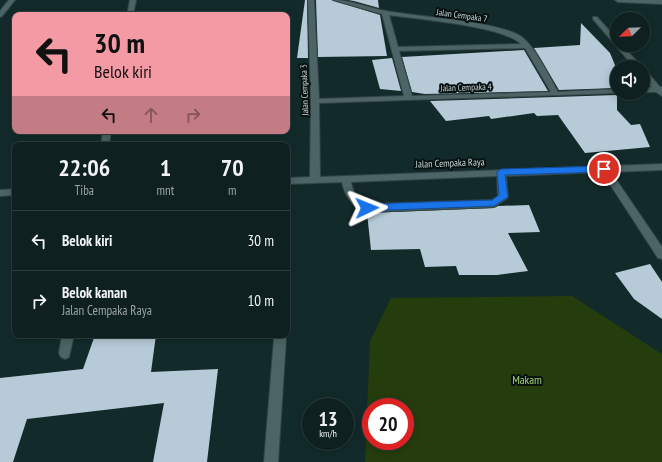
<!DOCTYPE html>
<html lang="id">
<head>
<meta charset="utf-8">
<style>
  body { margin:0; font-family:"PT Sans Narrow",sans-serif; background:#172829; color:#f1f3f6; height:100vh; display:flex; flex-direction:column; font-size:15px; white-space:nowrap }
  * { box-sizing:border-box; margin:0 }
  p { font-size:13px; color:#9ba3a5 }
  .icon { flex:none; width:22px; height:22px; fill:none; stroke:currentColor; stroke-width:2; stroke-linecap:round; stroke-linejoin:round }
  .map { position:relative; flex:1; overflow:hidden }
  .drawer { position:absolute; left:12px; top:142px; width:278px; height:196px; display:flex; flex-direction:column; background:#0e2020; border-radius:8px; box-shadow:0 2px 10px #0003,0 0 0 1px #2e3e3e }
  .drawer>* { flex:none }
  .hud { position:absolute; left:12px; top:12px; width:278px; height:122px; border-radius:8px; box-shadow:0 2px 10px #0003,0 0 0 1px #2e3e3e; background:#f49aa5; color:#111; overflow:hidden }
  .needle { width:26px; rotate:247deg }
  .fabs { position:absolute; left:610px; top:12px; display:grid; gap:8px }
  .fabs a { display:grid; place-items:center; width:40px; height:40px; border-radius:50%; background:#0e2020; box-shadow:0 2px 10px #0003,0 0 0 1px #2e3e3e; font-size:20px }
  .speed { position:absolute; left:302px; top:398px; display:flex; gap:8px; font-size:20px; font-weight:700; text-align:center }
  .speed>* { display:grid; place-content:center; width:52px; height:52px; border-radius:50%; background:#0e2020; box-shadow:0 2px 10px #0003,0 0 0 1px #2e3e3e; line-height:1 }
  .speed small { font-size:10px; font-weight:400 }
  .speed .limit { border:6px solid #d22; background:#fff; color:#111 }
  .pin { position:absolute; display:grid; place-items:center; width:34px; height:34px; color:#fff; margin:-17px; border:2px solid #fff; border-radius:50%; box-shadow:0 1px 4px #0007 }
  .me { position:absolute; width:44px; margin:-22px; rotate:88deg; stroke-linejoin:round; filter:drop-shadow(0 0 3px #0008) }
  .turn { display:flex; align-items:center; gap:14px; height:84px; padding:0 16px; font-size:18px }
  .turn .icon { width:52px; height:52px; stroke-width:2.5 }
  .turn b { display:block; font-size:28px; line-height:34px }
  .lanes { display:flex; align-items:center; height:38px; padding:0 16px; background:#0003; justify-content:center; gap:20px; direction:ltr }
  .lanes .off { opacity:.35 }
  .eta { display:flex; justify-content:space-evenly; align-items:center; height:68px; text-align:center }
  .eta b { font-size:24px; font-weight:800; line-height:28px }
  ul { padding:0; list-style:none }
  li { display:flex; align-items:center; gap:12px; height:60px; padding:0 16px; border-top:1px solid #2e3e3e }
  li div { flex:1 }
  li b { display:block; font-size:15px }
  li em { font-style:normal }
  .map>svg:first-child { display:block }
  .green { fill:#253d0d; fill-rule:evenodd }
  .building { fill:#b6cad7 }
  .lines { fill:none; stroke-linecap:round; stroke-linejoin:round }
  .minor-casing { stroke:#344546; stroke-width:2 }
  .minor { fill:#4c6465; fill-rule:evenodd }
  .route { fill:#1a73e8; stroke:#114b97 }
  .labels { text-anchor:middle; dominant-baseline:central; stroke-width:4; stroke-linejoin:round; paint-order:stroke }
  .far-street-label { font-size:9px; fill:#c8d5d6; stroke:#071111 }
  .street-label { font-size:10px; fill:#c8d5d6; stroke:#071111 }
  .near-park-label { font-size:12px; fill:#9fd473; stroke:#071111 }
</style>
</head>
<body>
<div class="map">
<svg width="662" height="462" viewBox="0 0 662 462">
  <rect width="100%" height="100%" fill="#132a2b"/>
  <path class="green" d="M572,296l90,58v108h-297l5,-121 21,-43zM371,407h34v34h-34z"/>
  <g class="building">
    <path d="M305,0h2l1,58h-11z"/>
    <path d="M316,0h16l48,15 7,41 -69,1z"/>
    <path d="M348,0h30l1,8 -25,-7z"/>
    <path d="M581,23l29,30 7,17v18l-58,2 -25,-42 46,-3z"/>
    <path d="M524,50l24,41 -123,3 -13,-2 -10,-35z"/>
    <path d="M392,58l9,33 -21,-2 -8,-29z"/>
    <path d="M617,95v15l14,15 9,-1 10,23 -65,6 -27,-38 -21,1 -3,-3 -43,6 -2,-3 -43,5 -16,-20z"/>
    <path d="M529,205l11,27 -32,1 20,38 -31,4h-38l-3,-9 -31,1 -5,-18 -49,1 -4,-37 127,-5 4,-2z"/>
    <path d="M650,264l12,18v37l-28,-20 -19,-26z"/>
    <path d="M95,335h61l-5,37 67,-3 -11,93h-54l11,-59 -137,16 -14,43h-13v-84l83,-9z"/>
  </g>
  <g class="lines">
    <defs>
      <g id="minor">
        <path d="M9,0h6l-13,16 -2,1v-6z"/>
        <path d="M130,0h6l-3,15h-6z"/>
        <path d="M308,0h6l5,99 85,-3 -22,-82 -49,-14c19,0 35,8 53,11 31,6 116,10 137,27 14,12 26,38 35,54l59,-3 1,4 -299,10 1,74 342,-13v6l-51,2 51,75v12l-4,-1 -56,-86 -96,4 2,21 -2,2 -12,8 -127,5c-15,-5 -22,-15 -25,-30l-55,2v-6l23,-1 1,-76zM389,15c29,4 114,11 132,29l-123,3zM525,48l26,44 -139,4 -13,-45zM497,176l1,20 -6,4 -123,4c-12,-7 -15,-8 -18,-22z"/>
        <path d="M615,0h47v4l-44,-2z"/>
        <path d="M593,17h4l20,22v6h5l20,22h-8l-41,-48z"/>
        <path d="M643,71h3l14,16h2v9l-6,-4h-13v-4l9,-1 -9,-10z"/>
        <path d="M103,131h8l-2,14h-8z"/>
        <path d="M15,189v6l-15,1v-6z"/>
        <path d="M62,335h12l-5,22 -4,2 -4,-2 -2,-4z"/>
        <path d="M276,335h8l2,4 -8,123h-14l10,-123z"/>
      </g>
    </defs>
    <use href="#minor" class="minor-casing"/>
    <use href="#minor" class="minor"/>
  </g>
  <path class="route" d="M604,166l4,3 -4,3 -99,3 3,22 -14,9 -127,5 -5,-3 5,-4 125,-4 7,-5 -2,-23 4,-3z"/>
  <g class="labels">
    <g class="far-street-label">
      <text transform="translate(462 15) rotate(8)">Jalan Cempaka 7</text>
      <text transform="translate(466 87) rotate(-2)">Jalan Cempaka 4</text>
      <text transform="translate(304 90) rotate(-92)">Jalan Cempaka 3</text>
    </g>
    <g class="street-label">
      <text transform="translate(450 163) rotate(-2)">Jalan Cempaka Raya</text>
    </g>
    <g class="near-park-label">
      <text x="527" y="379">Makam</text>
    </g>
  </g>
</svg>
<div class="fabs">
<a><svg class="needle" viewBox="-14 -14 28 28"><path d="M0-13l5 13h-10z" fill="#e53935"/><path d="M0 13l5-13h-10z" fill="#9ba3a5"/></svg></a>
<a><svg class="icon" aria-label="sound" viewBox="0 0 24 24"><path d="M4 9h4l5-4v14l-5-4H4zM17 9q2 3 0 6"/></svg></a>
</div>
<div class="speed"><div>13<small>km/h</small></div><div class="limit">20</div></div>
<div class="pin" style="left:604px;top:169px;background:#d93025"><svg class="icon" aria-label="arrive" viewBox="0 0 24 24"><path d="M6 21V4h12l-3 4 3 4H6"/></svg></div>
<svg class="me" style="left:367px;top:208px" viewBox="-20 -20 40 40"><path d="M0-17L14 15 0 8-14 15z" fill="#1a73e8" stroke="#fff" stroke-width="4"/></svg>
<div class="hud">
<div class="turn"><svg class="icon" aria-label="left" viewBox="0 0 24 24"><path d="M17 20v-9H6M10 6l-5 5 5 5"/></svg><div><b>30 m</b>Belok kiri</div></div>
<div class="lanes"><svg class="icon" aria-label="left" viewBox="0 0 24 24"><path d="M17 20v-9H6M10 6l-5 5 5 5"/></svg><svg class="icon off" aria-label="ahead" viewBox="0 0 24 24"><path d="M12 20V5M6 11l6-6 6 6"/></svg><svg class="icon off" aria-label="right" viewBox="0 0 24 24"><path d="M7 20v-9h11M14 6l5 5-5 5"/></svg></div>
</div>
<section class="drawer">
<div class="eta">
<div><b>22:06</b><p>Tiba</p></div>
<div><b>1</b><p>mnt</p></div>
<div><b>70</b><p>m</p></div>
</div>
<ul>
<li><svg class="icon" aria-label="left" viewBox="0 0 24 24"><path d="M17 20v-9H6M10 6l-5 5 5 5"/></svg><div><b>Belok kiri</b></div><em>30 m</em></li>
<li><svg class="icon" aria-label="right" viewBox="0 0 24 24"><path d="M7 20v-9h11M14 6l5 5-5 5"/></svg><div><b>Belok kanan</b><p>Jalan Cempaka Raya</p></div><em>10 m</em></li>
</ul>
</section>
</div>
</body>
</html>
